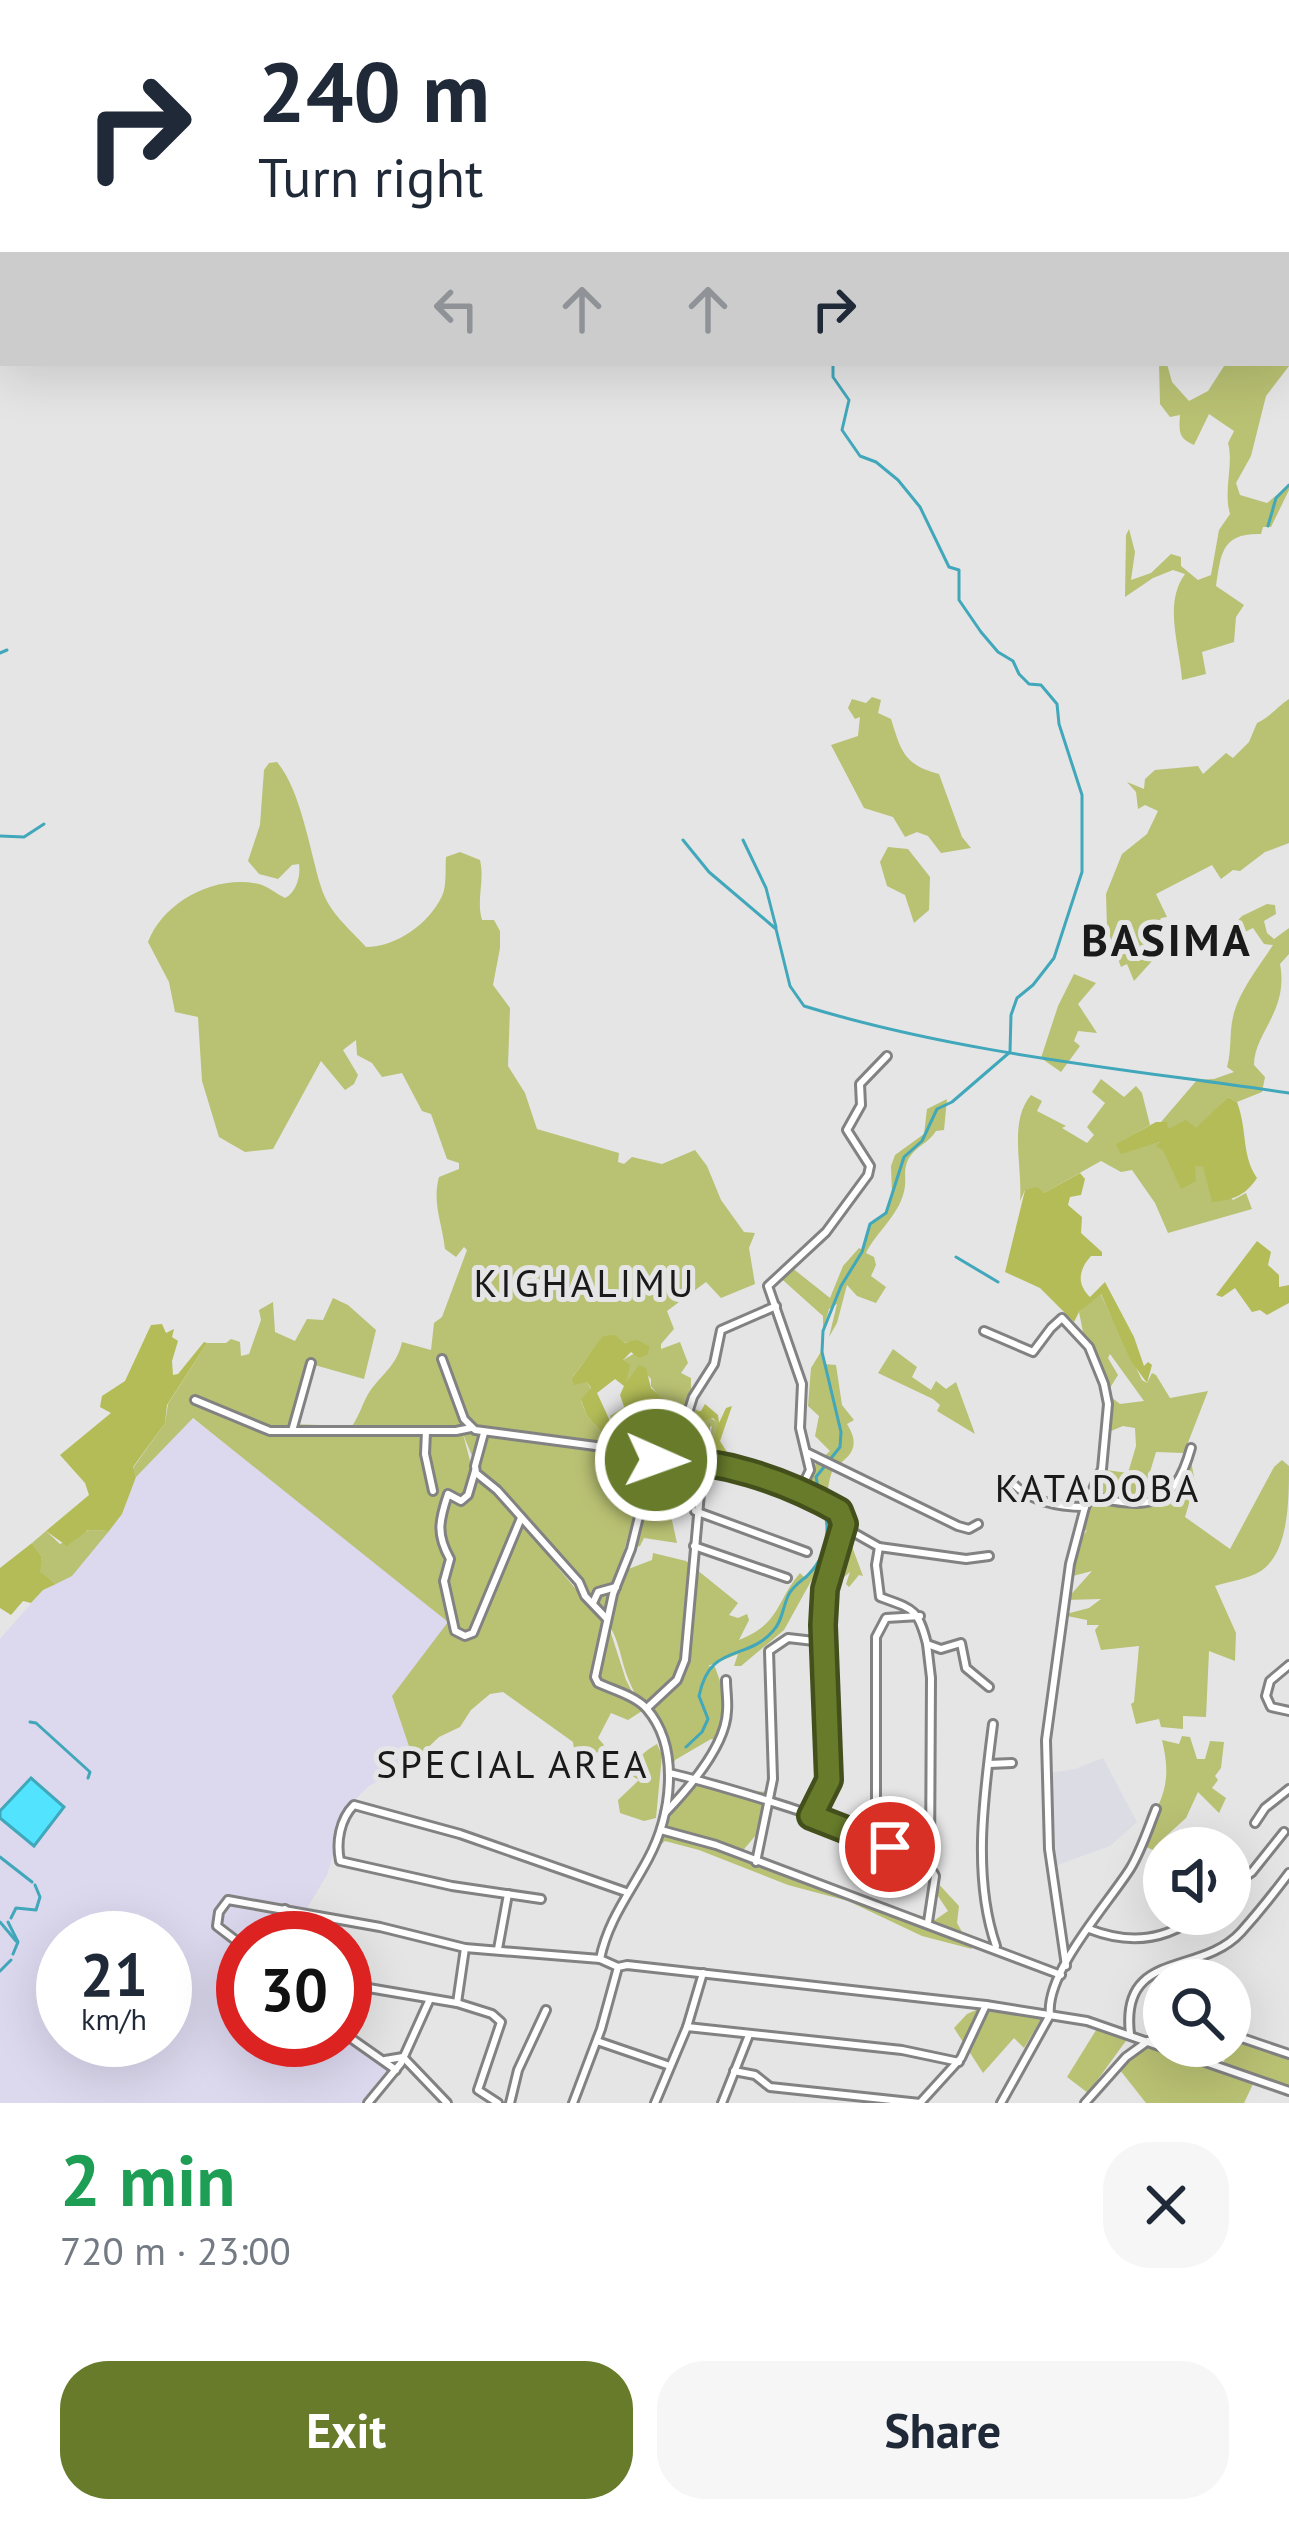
<!DOCTYPE html>
<html lang="en">
<head>
<meta charset="utf-8">
<style>
  body { margin:0; font-family:"PT Sans",sans-serif; background:#f6f6f7; color:#1f2937; height:100vh; display:flex; flex-direction:column; font-size:45px; white-space:nowrap }
  * { box-sizing:border-box; margin:0 }
  p { font-size:39px; color:#747a83 }
  .icon { flex:none; width:66px; height:66px; fill:none; stroke:currentColor; stroke-width:2; stroke-linecap:round; stroke-linejoin:round }
  .map { position:relative; height:2103px; overflow:hidden }
  .side { display:flex; flex-direction:column; background:#fff; flex:1 }
  .side>* { flex:none }
  .guide { position:absolute; left:0px; top:0px; width:1290px; height:366px; box-shadow:0 12px 48px #0002; background:#fff; color:#1f2937; overflow:hidden }
  .buttons { position:absolute; left:1143px; top:1827px; display:grid; gap:24px }
  .buttons a { display:grid; place-items:center; width:108px; height:108px; border-radius:50%; background:#fff; box-shadow:0 12px 48px #0002; font-size:60px }
  .speed { position:absolute; left:36px; top:1911px; display:flex; gap:24px; font-size:60px; font-weight:700; text-align:center }
  .speed>* { display:grid; place-content:center; width:156px; height:156px; border-radius:50%; background:#fff; box-shadow:0 12px 48px #0002; line-height:1 }
  .speed small { font-size:30px; font-weight:400 }
  .speed .limit { border:18px solid #d22; background:#fff; color:#111 }
  .pin { position:absolute; display:grid; place-items:center; width:102px; height:102px; color:#fff; margin:-51px; border:6px solid #fff; border-radius:50%; box-shadow:0 3px 12px #0007 }
  .me { position:absolute; width:132px; margin:-66px; rotate:92deg; stroke-linejoin:round; filter:drop-shadow(0 0 9px #0008) }
  .turn { display:flex; align-items:center; gap:42px; height:252px; padding:0 60px; font-size:54px }
  .turn .icon { width:156px; height:156px; stroke-width:2.5 }
  .turn b { display:block; font-size:84px; line-height:102px }
  .lanes { display:flex; align-items:center; height:114px; padding:0 60px; background:#0003; justify-content:center; gap:60px; direction:ltr }
  .lanes .off { opacity:.35 }
  .round { display:grid; place-items:center; flex:none; width:126px; height:126px; border-radius:48px; background:#f6f6f7 }
  .overview { display:flex; align-items:center; justify-content:space-between; height:204px; padding:0 60px }
  h1 { font-size:72px; font-weight:700; line-height:90px; color:#1e9e55 }
  .primary-button { display:flex; gap:24px; margin-top:auto; padding:24px 60px }
  .primary-button a { flex:1; height:138px; border-radius:48px; background:#677b2b; color:#fff; font-size:48px; font-weight:700; line-height:138px; text-align:center }
  .primary-button a+a { background:#f6f6f7; color:#1f2937 }
  .map>svg:first-child { display:block }
  .built { fill:#dcdce5 }
  .industrial { fill:#dcd8ee; fill-rule:evenodd }
  .green { fill:#b9c173; fill-rule:evenodd }
  .forest { fill:#b3bc56 }
  .water { fill:#52e4fe; stroke:#41a7ba; stroke-width:3 }
  .lines { fill:none; stroke-linecap:round; stroke-linejoin:round }
  .stream { stroke:#41a7ba; stroke-width:3 }
  .street-casing { stroke:#828283; stroke-width:12 }
  .street { stroke:#fff; stroke-width:6 }
  .route-casing { stroke:#43501c; stroke-width:30 }
  .route { stroke:#677b2b; stroke-width:21 }
  .labels { text-anchor:middle; dominant-baseline:central; stroke-width:10; stroke-linejoin:round; paint-order:stroke }
  .quarter-label { font-size:39px; letter-spacing:3px; fill:#1a1a1a; stroke:#e5e5e6 }
  .district-label { font-size:45px; font-weight:bold; letter-spacing:3px; fill:#1a1a1a; stroke:#e5e5e6 }
</style>
</head>
<body>
<div class="map">
<svg width="1289" height="2103" viewBox="0 0 1289 2103">
  <rect width="100%" height="100%" fill="#e5e5e6"/>
  <path class="built" d="M1103,1758l34,64 -27,24 -58,21 -5,-79 3,-15 25,-4z"/>
  <path class="industrial" d="M192,1418l160,124 97,81 -57,73 22,65 -45,25 -22,21 -20,68 -38,63h-46v102h101l45,29 -28,34h-361v-464l43,-49 29,-14 50,-62 14,-37zM63,1938h102v102h-102z"/>
  <g class="green">
    <path d="M1289,353v13l-23,30 -15,60 -15,27 4,12 27,8 22,-18v5l-18,37h-8l-2,7c-40,-1 -40,20 -45,52l28,19 -8,12 -2,25 -32,10 4,22 -24,6c-2,-34 -19,-76 3,-106l-12,-4 -20,8 -28,19 1,-62 3,-6 6,23 -4,28 20,-7 20,-19 10,3v9l17,14 13,-5 8,-45 11,-16c-7,-24 4,-50 -2,-71l6,-12 -25,-17 -15,31c-16,-7 -15,-14 -14,-30l-10,2 -10,-13 -1,-41 8,1 5,18 17,19 19,-10 18,-28h61z"/>
    <path d="M872,697l9,3 -3,13 13,6c10,32 13,46 48,55l23,63 9,11 -30,5 -13,-17 -11,-4 -12,5 -12,-20 -29,-9 -33,-63 27,-9 2,-19 -5,2 -7,-11 4,-9 14,4z"/>
    <path d="M1289,699v144l-24,9 -25,19 -7,-1 -12,9 -9,-14 -56,29 11,23 -6,1 -6,15 2,17 -7,9 3,1 -19,21 -7,-17 -6,3 -14,-39 -1,-34 16,-40 25,-20 11,-23 -13,-6 -7,4 -2,-17 -9,-10 17,7 1,-10 10,-9 43,-4 5,8 23,-21 7,5 16,-16 8,-19c14,-7 20,-16 32,-24z"/>
    <path d="M277,762c24,28 33,90 44,125 8,26 28,41 45,60 30,0 63,-23 76,-51 5,-10 3,-28 4,-39l14,-5 20,8c5,21 -4,39 2,60h12l6,11v17l-7,37 17,23 -2,58 17,27 12,36 82,24 -1,9 6,2 8,-7 30,7 33,-14 12,16 14,34 23,32 11,1 -6,15 6,36 -34,14 -15,-16 -39,29 7,18 -13,15v5l19,-7 8,21 -7,10 10,5v13l-6,12 34,20 -5,14 -4,-1 2,-10 -19,6v-11l-22,12 -4,-8 -8,5 4,8 3,-3 2,4h22l11,32 -28,5 1,15 -14,4 5,21h6l6,27 -33,-5 -4,8 -13,3 12,-42 5,-42 -7,41 -33,113 -23,-33 -102,-113 -16,-39 11,42 20,15 116,139 16,50 16,31 -14,9 -17,-7 -13,25 6,7 -17,19 -12,-8 -2,-14 -70,-50 -13,2 -19,16 -11,17 -21,10 -25,24 -22,-65 56,-74 -255,-204 -57,59 -3,-9 32,-45 3,-19 39,-61h19l5,-4 9,3 1,14 8,-2 12,-34 -2,-10 14,-8 2,30 20,9 12,-22 16,1 10,-22 15,7 28,25 -12,49 -53,-15 -22,60 63,2c8,-11 11,-25 18,-35 13,-18 27,-26 32,-49l29,8 3,-27 8,-6 25,-67 -3,-3 -8,10 -11,-8c-3,-27 -13,-46 -6,-72l20,-8v-6l-12,-4 -16,-45 -9,-3 -20,-38 -20,4 -10,-14 -15,-8 -1,-15 -13,10 15,25 -4,9 -9,6 -24,-29 -48,88 -28,3 -26,-15 -17,-56 -4,-64 -23,-5 -6,-30 -21,-40c15,-40 67,-68 111,-58 8,2 18,10 26,14 11,-5 16,-22 14,-34l-7,1 -14,14 -19,-5 -11,-13 12,-36 4,-55 5,-7zM631,1342l4,11 -12,7 2,26 14,-20 12,13v7l8,10 -14,22 10,-7 8,8 -23,12 -4,-6 -17,12 8,-22 -3,-8 -14,9 6,20 -10,1 -19,-21 -6,-15 10,-12 -4,-7 -15,-4c23,-30 19,-32 59,-36z"/>
    <path d="M888,847l20,2 22,28 -1,33 -15,13 -9,-28 -18,-9 -7,-24z"/>
    <path d="M1267,904l8,1 1,9 -12,7 3,12 7,6 15,-11v26l-9,10c9,47 -26,69 -26,101l11,12 -3,15 -25,10 -9,-5 -32,32 -29,1v-7l-6,-1 36,-42 17,-1 20,-7 -7,-5c5,-18 2,-33 6,-50 6,-26 26,-50 40,-72l-9,-1 -11,-16 -16,8 -12,-2 17,-18z"/>
    <path d="M1074,974l22,9 -18,21 19,29 -19,-2 -4,10 6,5 -19,26 -20,-14 17,-52z"/>
    <path d="M1101,1079l23,18 12,-11 6,7 8,32 -33,19 41,-3v5l37,21 8,-2 30,35 13,-7 6,16 -84,24 -13,-30 -23,-33 -11,2 -20,-11 -57,32 -19,-3 -5,11c3,-34 -12,-79 11,-106l11,6 -5,10 29,15 -4,2 25,15 7,-8 -7,-8 18,-24 -13,-11z"/>
    <path d="M947,1099l-3,31 -8,1c-7,12 -20,15 -27,27 -6,11 -3,18 -4,28 -3,27 -29,46 -39,67l8,4 2,8 -5,11 15,11 -10,16 -19,-7 -10,-11 -10,38 -8,14 8,-33 -8,5 -6,22v-15l-48,-43 11,-10 44,35 13,-32 16,-18 4,2 7,-26 16,-11 6,-18 -1,-29 4,-11 29,-21 3,-25z"/>
    <path d="M1100,1293l42,87 5,3 5,-10 4,2 14,23 38,-7 -24,62 -28,-1 -16,53 15,1 18,-20 16,-37 6,34 -10,34 45,32 44,-82 8,-7 7,6c0,34 0,86 -28,105 -13,8 -31,10 -46,15l21,47 -1,28 -26,-10 -3,66 -23,-1v13l-22,-2 -2,-8 -23,5 -5,-20 3,-2 5,-56 -38,4 -6,-20 4,-5h-12v-5l-25,-5 27,-7 12,-9 -35,1 26,-29 -19,5 -9,26 7,-49 16,-23 -11,5 10,-35 20,-30 22,3 8,-27 -1,-18 -12,-2 -12,5 -8,-6 7,-22 -3,-9 13,10 24,-3 -34,-47 -2,4 10,17 -10,16 -25,-59 -4,-20z"/>
    <path d="M893,1349l24,18 -5,10 19,13 5,-9 10,8 10,-7 19,52 -38,-23 3,-6 -7,-6 -55,-26z"/>
    <path d="M822,1350l2,14 12,1 6,40 12,15 -7,4c20,32 -11,36 -16,51 -3,9 -4,21 -4,30l-20,-1 -15,-10 14,-16 6,2 -5,-8 23,-21 -15,-15 4,-20 -11,-10 3,-38z"/>
    <path d="M835,1501l28,75 -4,-1 -10,12 -3,-3 4,-12 -14,12 -21,-10 -31,56 -43,36h-7l4,-12 -30,12 7,1 11,31 -4,42 -11,-1 -36,21 -11,28c1,-62 -19,-64 -38,-115 -6,-18 -8,-37 -20,-52l12,-48 34,-13 1,-7 33,8 52,42 -9,12 9,3 9,-4 2,6 -10,20c42,-17 36,-37 61,-67l5,5c32,-33 11,-55 30,-77z"/>
    <path d="M89,1530l20,1 -37,45 -16,8 -17,-12 3,-15 -10,-14 14,-12 14,13z"/>
    <path d="M1182,1736l8,1 7,22h8l5,-18 14,1 -3,26 -6,8 3,4 -6,8 14,10 -7,15 -21,-21 -12,26 -22,20 12,10h-12v21l-1,-14 -23,-11c19,-43 34,-55 22,-104l17,4z"/>
    <path d="M657,1744l5,11 -6,63 -12,3 -24,-8 -2,-13 21,-20 -7,-4c3,-17 11,-24 25,-32z"/>
    <path d="M704,1780l43,11 27,1 -8,31 -26,31 66,22 2,7 127,37 13,-9 -26,-39 -15,1 1,-7 7,-4 7,4 37,40 -2,17 15,26 -50,-13 -74,-35 -60,-16 -89,-35 -34,-9 -13,11 4,-28 12,-2 14,-30z"/>
    <path d="M983,2007l59,8v3l-18,30 -10,-10 -31,35 -29,-45 13,-14z"/>
    <path d="M1098,2027l30,11 -40,55 -21,-16z"/>
    <path d="M1236,2032l53,18v36l-66,-22z"/>
    <path d="M1152,2043l102,39 -10,21h-98l-30,-38 14,-12z"/>
  </g>
  <g class="forest">
    <path d="M1228,1097l9,5c11,30 4,52 20,76 -12,18 -24,22 -45,24l-9,-36 -8,1 1,14 -15,8 -18,-39 -7,-4 3,-4 -38,12 -5,-10 40,-22h11l1,7 18,-9 10,8z"/>
    <path d="M1080,1173l5,6 -4,16 -11,2 -2,8 14,12 -1,16 21,19v4h-11c-12,13 -15,28 -1,41l15,-15 29,55 10,29 4,-4 4,3 -5,18 -16,-22 -30,-67 -22,18 -5,10 -34,-34 -35,-16 20,-82 12,-3 7,6z"/>
    <path d="M1257,1241l14,11 -3,13 11,10v12l10,-2v18l-22,12 -7,-5 -8,2 -17,-24 -13,9 -6,-2z"/>
    <path d="M162,1324l4,9 8,-4 -2,8 6,4 -6,20 1,14 5,-1 26,-32 3,1 -40,62 -2,18 -32,44 3,10 -14,37 -13,17 -21,-1 -21,16 -21,-15 43,-36 -4,-12 -25,-28 51,-42 -11,-6 2,-11 23,-15 26,-56z"/>
    <path d="M615,1335l9,8 13,-3 12,6 -1,8 -9,4 -8,-6 -8,8 7,5 -4,18 13,-18 7,3 5,20 9,8 -16,22 -19,12 2,-15 -7,-20 4,-9 -9,-7 -18,14 21,45 -12,-1 -19,-21 -6,-16 10,-12 -4,-6 -13,3 -2,-7 31,-42z"/>
    <path d="M705,1404l13,11 1,8 7,-15 6,-2 -12,35 15,24 -33,18 -2,-20 -10,-24 -16,2 -8,-6 10,-5 4,-12h12l1,14 17,-8v11l4,2 4,-14 -5,-5 -11,3 -9,-9 8,-1z"/>
    <path d="M32,1543l10,14 -2,15 16,12 -13,6 -12,13 -8,-2 -12,14 -11,-7v-40z"/>
  </g>
  <path class="water" d="M31,1778l33,29 -30,39 -34,-28v-7z"/>
  <g class="lines">
    <g class="stream">
      <path d="M1268,526l8,-28 13,-13"/>
      <path d="M0,653l7,-3"/>
      <path d="M0,836l24,1 20,-13"/>
      <path d="M683,840l26,32 67,57 14,57 14,20c156,48 323,63 485,87"/>
      <path d="M743,840l23,48 10,39"/>
      <path d="M956,1257l42,25"/>
      <path d="M820,1498l-4,-21 24,-30 1,-15 -19,-80 1,-21 18,-45 21,-34 8,-28 16,-11 18,-56 18,-16 15,-32 15,-7 58,-50 1,-37 6,-17 16,-13 21,-27 28,-86v-77l-23,-71 -2,-20 -16,-19 -12,-1 -10,-10 -6,-13 -15,-9 -17,-20 -22,-32v-30l-10,-3 -29,-60 -22,-27 -22,-18 -16,-6 -18,-26 7,-30 -16,-23v-14"/>
      <path d="M30,1722l6,1 54,49 -2,6"/>
      <path d="M686,1747l16,-15 6,-13 -9,-23c11,-54 47,-34 74,-65 9,-9 10,-24 15,-35 3,-8 12,-14 19,-20 20,-20 25,-43 16,-69"/>
      <path d="M0,1857l32,25"/>
      <path d="M11,1918l5,-10 20,2 4,-13 -5,-12"/>
      <path d="M0,1922l16,19"/>
      <path d="M8,1922l10,20 -5,12"/>
      <path d="M0,1971l11,-11"/>
    </g>
    <defs>
      <g id="street">
        <path d="M984,1331l49,21 18,-24 11,-10 27,29 15,37 4,20 -6,65 -17,38 -15,57 -24,176 3,109 17,117"/>
        <path d="M442,1359l22,60 11,11 151,20 27,10 36,-2 34,6 107,42 9,5 10,19 30,17 -3,18 4,32c33,12 38,11 47,47l14,5 20,-6 5,25 23,19"/>
        <path d="M195,1400l75,31h186l15,-3"/>
        <path d="M292,1431l19,-68"/>
        <path d="M426,1431l-1,23 8,37"/>
        <path d="M484,1433l-9,33 1,7 21,17 82,92 6,14 22,23"/>
        <path d="M808,1453l150,73 11,3 9,-5"/>
        <path d="M475,1471l-7,24 -7,6 -13,-7c-9,27 -12,40 2,65l-6,22 11,50 10,5 8,-3 48,-115"/>
        <path d="M1010,1480c16,21 49,27 75,27"/>
        <path d="M799,1493l11,-23 -10,-42 2,-44 -34,-98 58,-54 42,-57 2,-9 -23,-36 14,-25 -1,-21 27,-28"/>
        <path d="M1090,1497c56,10 83,15 101,-49"/>
        <path d="M695,1511l112,41"/>
        <path d="M694,1546l93,32"/>
        <path d="M879,1547l87,12 23,-3"/>
        <path d="M593,1603l5,-11 18,-5"/>
        <path d="M927,1644l4,34 -1,187"/>
        <path d="M1289,1665l-19,16 -4,15 5,11 18,4"/>
        <path d="M647,1708l30,-28 8,-20 18,-200 -16,-44 6,-19 21,-33 7,-34 55,-24"/>
        <path d="M993,1724c-9,71 -21,153 3,222"/>
        <path d="M989,1764l23,-1"/>
        <path d="M669,1773c41,9 255,70 266,103l-7,46"/>
        <path d="M665,1813c23,-24 61,-68 62,-102 1,-10 -1,-21 -1,-31"/>
        <path d="M811,1817l18,-31 -5,-180 19,-82"/>
        <path d="M1255,1823l10,-15 24,-19"/>
        <path d="M661,1830l55,15 345,130"/>
        <path d="M876,1840v-203l10,-19 34,-2"/>
        <path d="M756,1862l17,-83 -4,-128 19,-13 35,4"/>
        <path d="M1230,1887l22,-15 32,-40"/>
        <path d="M541,1899l-89,-13 -112,-25c-4,-19 0,-42 14,-56l106,29 166,58"/>
        <path d="M285,1909l4,29"/>
        <path d="M1089,1929c41,16 77,12 111,-15"/>
        <path d="M243,1946l-26,-20 2,-14 9,-12 152,27 85,21 135,11 18,8"/>
        <path d="M498,1949l10,-55"/>
        <path d="M600,1959c8,-39 30,-66 48,-100 23,-43 33,-110 -1,-150 -11,-13 -34,-19 -49,-26l-3,-6 18,-83 18,-45 22,-89"/>
        <path d="M345,1984l112,19 8,-55"/>
        <path d="M1156,2000l8,4"/>
        <path d="M457,2003l35,11 9,8 -23,68 20,13"/>
        <path d="M687,2027l215,23 57,12"/>
        <path d="M345,2034l51,36"/>
        <path d="M1130,2034c-10,-85 70,-57 111,-102 17,-19 33,-39 48,-59"/>
        <path d="M1230,2034l59,20"/>
        <path d="M597,2041l70,24"/>
        <path d="M385,2060l18,-3 44,46"/>
        <path d="M734,2071l21,4 15,12 150,16"/>
        <path d="M368,2103l33,-40 28,-62"/>
        <path d="M510,2103l8,-33 28,-60"/>
        <path d="M573,2103l28,-74 17,-62 9,-2 359,40 101,16 202,70"/>
        <path d="M655,2103l32,-76 16,-54"/>
        <path d="M722,2103l27,-68"/>
        <path d="M920,2103l41,-45 25,-53"/>
        <path d="M1001,2103l49,-88c-5,-42 57,-110 80,-146 11,-18 18,-40 26,-60"/>
        <path d="M1085,2103l41,-46 22,-16"/>
      </g>
    </defs>
    <use href="#street" class="street-casing"/>
    <use href="#street" class="street"/>
  </g>
  <g class="lines">
    <defs>
      <path id="route" d="M656,1460c63,-2 128,20 183,51l5,13 -19,65 -2,36 6,155 -18,36 79,31"/>
    </defs>
    <use href="#route" class="route-casing"/>
    <use href="#route" class="route"/>
  </g>
  <g class="labels">
    <g class="quarter-label">
      <text x="585" y="1282">KIGHALIMU</text>
      <text x="1098" y="1487">KATADOBA</text>
      <text x="513" y="1763">SPECIAL AREA</text>
    </g>
    <g class="district-label">
      <text x="1167" y="939">BASIMA</text>
    </g>
  </g>
</svg>
<div class="buttons">
<a><svg class="icon" aria-label="sound" viewBox="0 0 24 24"><path d="M4 9h4l5-4v14l-5-4H4zM17 9q2 3 0 6"/></svg></a>
<a><svg class="icon" aria-label="search" viewBox="0 0 24 24"><circle cx="10" cy="10" r="6"/><path d="M15 15l6 6"/></svg></a>
</div>
<div class="speed"><div>21<small>km/h</small></div><div class="limit">30</div></div>
<div class="pin" style="left:890px;top:1847px;background:#d93025"><svg class="icon" aria-label="arrive" viewBox="0 0 24 24"><path d="M6 21V4h12l-3 4 3 4H6"/></svg></div>
<svg class="me" style="left:656px;top:1460px" viewBox="-20 -20 40 40"><circle r="17" fill="#677b2b" stroke="#fff" stroke-width="3"/><path d="M0-11L8 9 0 5-8 9z" fill="#fff"/></svg>
<div class="guide">
<div class="turn"><svg class="icon" aria-label="right" viewBox="0 0 24 24"><path d="M7 20v-9h11M14 6l5 5-5 5"/></svg><div><b>240 m</b>Turn right</div></div>
<div class="lanes"><svg class="icon off" aria-label="left" viewBox="0 0 24 24"><path d="M17 20v-9H6M10 6l-5 5 5 5"/></svg><svg class="icon off" aria-label="ahead" viewBox="0 0 24 24"><path d="M12 20V5M6 11l6-6 6 6"/></svg><svg class="icon off" aria-label="ahead" viewBox="0 0 24 24"><path d="M12 20V5M6 11l6-6 6 6"/></svg><svg class="icon" aria-label="right" viewBox="0 0 24 24"><path d="M7 20v-9h11M14 6l5 5-5 5"/></svg></div>
</div>
</div>
<section class="side">
<div class="overview"><div><h1>2 min</h1><p>720 m · 23:00</p></div><a class="round"><svg class="icon" aria-label="close" viewBox="0 0 24 24"><path d="M6 6l12 12M18 6L6 18"/></svg></a></div>
<div class="primary-button"><a>Exit</a><a>Share</a></div>
</section>
</body>
</html>
